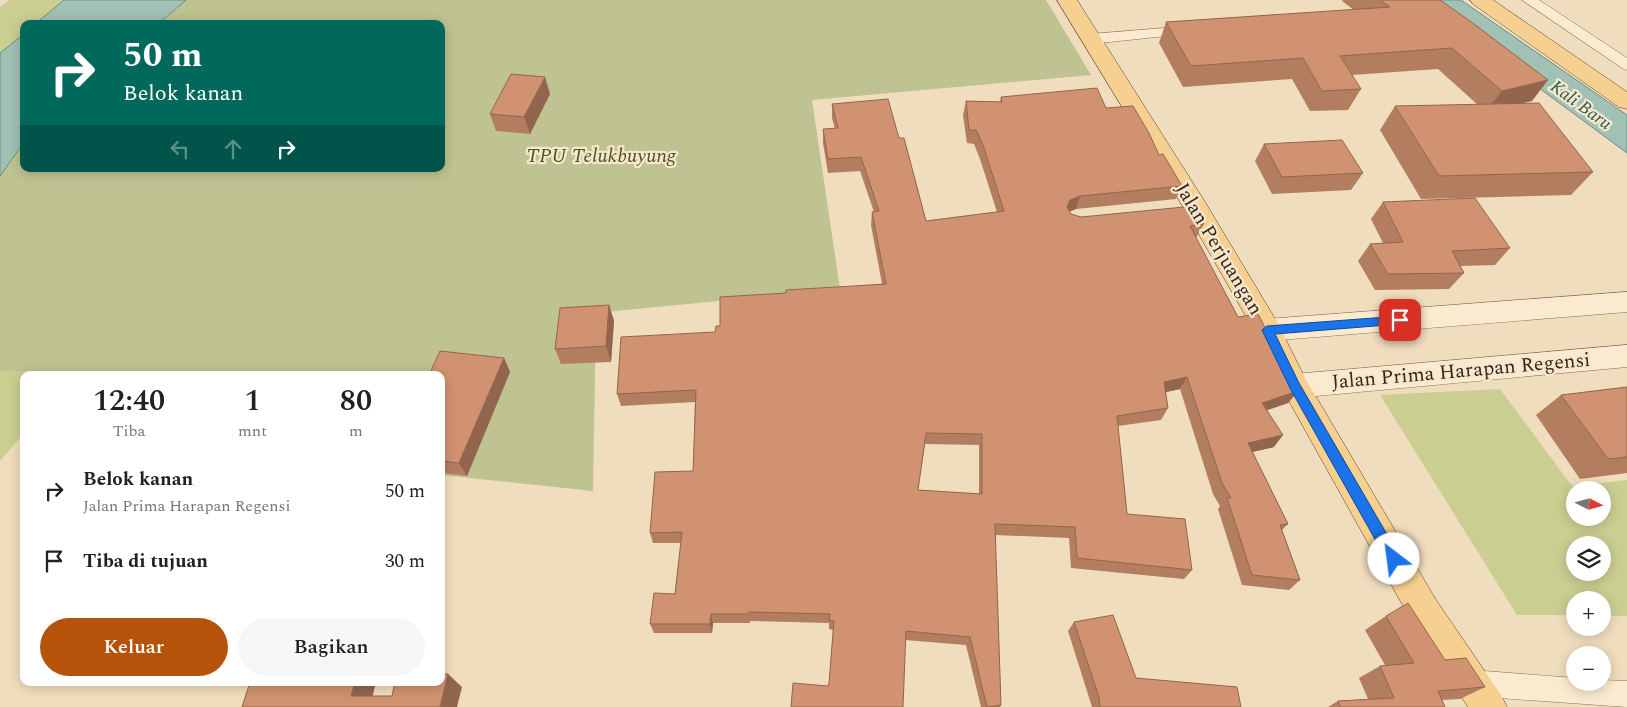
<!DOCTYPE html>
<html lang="id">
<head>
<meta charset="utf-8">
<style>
  body { margin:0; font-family:Spectral,serif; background:#f6f6f6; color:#222; height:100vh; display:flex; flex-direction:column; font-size:19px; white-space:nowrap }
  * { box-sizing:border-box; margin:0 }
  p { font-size:16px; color:#767676 }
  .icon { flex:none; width:28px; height:28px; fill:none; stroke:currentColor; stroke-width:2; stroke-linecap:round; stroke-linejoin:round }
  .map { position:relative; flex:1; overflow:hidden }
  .panel { position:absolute; left:20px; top:371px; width:425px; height:315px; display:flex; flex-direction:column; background:#fff; border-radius:10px; box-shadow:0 2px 12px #0003 }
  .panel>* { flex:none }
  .guide { position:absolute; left:20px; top:20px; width:425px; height:152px; border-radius:10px; box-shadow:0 2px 12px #0003; background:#00695c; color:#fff; overflow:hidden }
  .needle { width:32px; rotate:96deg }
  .buttons { position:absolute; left:1566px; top:481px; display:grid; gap:10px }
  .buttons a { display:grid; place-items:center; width:45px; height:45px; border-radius:50%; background:#fff; box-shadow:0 2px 12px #0003; font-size:25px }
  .pin { position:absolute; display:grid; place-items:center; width:42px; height:42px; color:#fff; margin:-21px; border-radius:10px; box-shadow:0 2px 8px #0006 }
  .me { position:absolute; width:55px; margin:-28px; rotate:330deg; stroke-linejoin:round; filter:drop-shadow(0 0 4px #0008) }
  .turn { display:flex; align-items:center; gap:18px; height:105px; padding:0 20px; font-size:22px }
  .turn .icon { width:65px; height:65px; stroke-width:2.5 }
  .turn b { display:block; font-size:35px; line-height:42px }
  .lanes { display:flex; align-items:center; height:48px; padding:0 20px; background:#0003; justify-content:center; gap:25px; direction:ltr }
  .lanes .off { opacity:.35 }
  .eta { display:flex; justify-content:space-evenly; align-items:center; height:85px; text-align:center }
  .eta b { font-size:30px; font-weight:600; line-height:35px }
  .button { display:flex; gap:10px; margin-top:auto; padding:10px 20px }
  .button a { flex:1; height:58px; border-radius:30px; background:#b45309; color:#fff; font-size:20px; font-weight:600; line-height:58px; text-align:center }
  .button a+a { background:#f6f6f6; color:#222 }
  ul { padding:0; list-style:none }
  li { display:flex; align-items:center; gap:15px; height:70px; padding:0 20px }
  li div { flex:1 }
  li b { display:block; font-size:19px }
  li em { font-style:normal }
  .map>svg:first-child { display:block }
  .green { fill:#cbce91; fill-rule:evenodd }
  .cemetery { fill:#bfc291 }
  .water { fill:#a1c1b5; stroke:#688f83 }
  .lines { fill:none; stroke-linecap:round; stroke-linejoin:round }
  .service-casing { stroke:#886d55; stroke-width:1 }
  .tertiary-casing { stroke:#886d55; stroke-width:1 }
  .primary-casing { stroke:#553c2a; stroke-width:1 }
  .service { fill:#faebd0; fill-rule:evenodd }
  .tertiary { fill:#faebd0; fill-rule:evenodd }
  .primary { fill:#f6d091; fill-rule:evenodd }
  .wall { fill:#b37e60; fill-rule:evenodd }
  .shaded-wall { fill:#92664e }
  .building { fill:#d09270; stroke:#92664e; fill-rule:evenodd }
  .route { fill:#1a73e8; stroke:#114b97 }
  .labels { text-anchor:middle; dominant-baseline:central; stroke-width:4.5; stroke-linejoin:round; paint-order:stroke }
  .far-water-label { font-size:18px; font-style:italic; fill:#295852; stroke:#f7e8cd }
  .park-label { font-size:20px; font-style:italic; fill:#4b5420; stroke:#f7e8cd }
  .street-label { font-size:20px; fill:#37271b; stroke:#f7e8cd }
</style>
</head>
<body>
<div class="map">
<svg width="1627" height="707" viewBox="0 0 1627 707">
  <rect width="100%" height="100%" fill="#f0ddbd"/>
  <g class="green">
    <path d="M9,0h55l-29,24h-11v10l-24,19v-46z"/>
    <path d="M0,371h77l-4,4h-49v58l-24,28z"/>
    <path d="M1500,389l72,97 55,-6v136h-24l-1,-16h-27v15h-58l-137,-220zM1575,490h27v28h-27zM1575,545h27v27h-27z"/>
  </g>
  <path class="cemetery" d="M186,0h860l45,75 -279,25 28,189 -244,24 -3,178 -152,-16v-100h-351l-13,-4h-77v-195l24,-34v27h417v-145h-283z"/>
  <g class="water">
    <path d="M64,0h122l-28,24h-123z"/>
    <path d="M1420,0h41l166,115v38z"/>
    <path d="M24,34v108l-24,34v-123z"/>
  </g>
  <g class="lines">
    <defs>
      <g id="service">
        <path d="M1522,0h17l88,58v12l-5,-2z"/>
        <path d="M1189,26l5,1 2,3 -2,3 -103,11 -5,-2 -2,-3 2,-3 5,-2z"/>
        <path d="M1471,670l104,8v4h27v-2l25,1v26l-156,-11 -9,-4 -4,-9 4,-9z"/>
      </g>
      <g id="tertiary">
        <path d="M1627,292v20l-360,29 -10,-3 -3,-8 3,-8 10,-3z"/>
        <path d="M1627,345v22l-332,31 -10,-4 -4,-8 4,-8 10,-4z"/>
      </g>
      <g id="primary">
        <path d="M1057,0h20l128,202 72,120 28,56 131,222 65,95 6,12h-39l-56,-85 -127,-228 -29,-60 -70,-122z"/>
        <path d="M1470,0h23l134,92v17l-8,-2 -146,-103z"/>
      </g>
    </defs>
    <use href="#service" class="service-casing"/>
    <use href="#tertiary" class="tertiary-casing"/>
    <use href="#primary" class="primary-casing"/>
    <use href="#service" class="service"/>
    <use href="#tertiary" class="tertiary"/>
    <use href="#primary" class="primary"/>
  </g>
  <g class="wall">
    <path d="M1343,0h97l92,101 -13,3 74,68 -22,23 -150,4 -41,-69 15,-24 83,-1 -40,-36 -86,6 9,14 -13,21 -38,1 -18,-32 -109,8 -24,-44 7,-21 188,-12 -12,-9z"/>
    <path d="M550,94l-20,40 -34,-3 -6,-17z"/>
    <path d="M1001,97l105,11 53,47 23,31 -6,13 -100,10 -7,3 2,2 10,3 123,7 -8,14 42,79 60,74 -10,12 -21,7 7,37 -22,5 36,72 -6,6 18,50 -11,10 -47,-5 -24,-76 2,-3 -7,-12 -33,-105 -14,3 2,16 -7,12 -43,6 9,88 65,56 -8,9 -113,-11 -2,-30 -74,-3 6,170 -1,2h-19l-15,-62 -61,-5 -77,46 1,-3 4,-53 -4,-1v-6l-79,-2v2h-37l-1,10h-58l-4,-9 25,-30 6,-51h-28l-3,-10 43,-62 2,-69 -74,4 -4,-12 98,-62 5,-6 66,-33 96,-9 -11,-59 1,-13h2l-14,-41 -32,2 -5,-30v-14h12l-3,-11v-14l67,34 27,83 71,-9 -17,-53 -6,-15 -7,-1 -4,-28 3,-14 34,1zM925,444l54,1v49l-61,-4z"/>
    <path d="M1264,144l99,29 -12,17 -79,4 -17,-33z"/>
    <path d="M1383,202l127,46 -15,17 -35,1 4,7 -15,16 -74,1 -17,-29 12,-17 13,-1 -12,-24z"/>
    <path d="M609,305l5,16 -3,41 -50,2 -6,-15z"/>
    <path d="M504,358l6,14 -43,104 -26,-3v-98z"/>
    <path d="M1627,387v86l-47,6 -44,-64 25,-20z"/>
    <path d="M1386,616l59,44 40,27 -25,12 -18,1 3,7h-117l10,-6 30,-2 -9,-21 21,-12 5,-1 -20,-35z"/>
    <path d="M1074,622l62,56 105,29h-149l-24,-76z"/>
  </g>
  <g class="shaded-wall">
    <path d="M545,77l5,17 -20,40 -6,-17z"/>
    <path d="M1548,80l-16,21 -46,10 16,-20z"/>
    <path d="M1080,196l-4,13 -11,4 -3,8 8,-21z"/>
    <path d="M609,305l5,16 -3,41 -5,-16z"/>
    <path d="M504,358l6,14 -43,104 -8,-13z"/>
    <path d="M1187,377l-7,12 -23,5 7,-12z"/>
    <path d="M1298,391l-10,12 -35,12 9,-12z"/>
    <path d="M1283,435l-9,12 -35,8 9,-12z"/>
    <path d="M711,614l2,9 -1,10 -2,-9z"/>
    <path d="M448,674l14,13 -5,20h-17z"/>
    <path d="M355,682h21l-6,25 -19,-11z"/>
  </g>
  <g class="building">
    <path d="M1380,0h60l30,21 78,59 -46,11 -50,-43 -112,8 21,33 -39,2 -19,-33 -112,8 -25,-44 224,-15z"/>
    <path d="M511,74l34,3 -21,40 -34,-3z"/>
    <path d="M1097,88l9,20 27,-2 16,27 10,22 4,-1 19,32 -102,10 -10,4 -3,7 4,7 10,3 113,-11 10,18 -14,2 48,91 20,-3 40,77 -36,12 21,32 -35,8 40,81 -8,1 20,55 -48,-5 -25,-77h4l-9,-15 -35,-106 -23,5 4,26 -51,8 10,98 58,5 7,51 -115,-12 -2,-31 -80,-3 6,181 -14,2 -17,-70 -64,-6 -3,76h-112l2,-24 35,3 1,-3 5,-62 -5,-1 1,-6 -81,-2v2h-38l-1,10h-60l4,-31 21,1 7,-62 -32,1 5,-61 38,-1 3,-81 -79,4 4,-57 94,-5 1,-6h4v-29l66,-4v-3l100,-6 -14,-72 7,-1 -18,-54 -33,2 -5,-30 15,-1 -6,-24 56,-5 11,39h5l22,83 78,-10 -21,-66 -7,-15h-7l-3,-29 36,1 -1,-5zM926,433l56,1v60l-64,-4z"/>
    <path d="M1539,103l54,69 -154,4 -44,-70z"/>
    <path d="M1342,140l21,33 -81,4 -18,-33z"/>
    <path d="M1475,198l35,50 -58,3 12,22 -76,1 -18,-30 33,-2 -20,-40z"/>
    <path d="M609,305l-3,41 -51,3 5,-41z"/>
    <path d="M440,351l64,7 -45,105 -18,-2v-86h-12z"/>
    <path d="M1627,387v70l-19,2 -47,-64z"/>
    <path d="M1408,603l37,57 21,-2 19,29 -47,4 7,16h-105l-2,-6 56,-3 -14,-32 34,-3 -28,-47z"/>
    <path d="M1113,615l23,63 101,9 4,20h-141l-1,-10 -25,-75z"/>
    <path d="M441,674h7l-8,33h-198l8,-25h105l-4,14h41l3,-14h46z"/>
  </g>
  <path class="route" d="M1400,316l5,4 -5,4 -125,10 24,49 100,172 2,4 -2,5 -5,2 -5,-2 -98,-174 -29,-60 5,-4z"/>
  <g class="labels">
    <g class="far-water-label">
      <text transform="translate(1581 105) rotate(36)">Kali Baru</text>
    </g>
    <g class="park-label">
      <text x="601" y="156">TPU Telukbuyung</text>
    </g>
    <g class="street-label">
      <text transform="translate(1219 249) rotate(59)">Jalan Perjuangan</text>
      <text transform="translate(1461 371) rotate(-5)">Jalan Prima Harapan Regensi</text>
    </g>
  </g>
</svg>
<div class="buttons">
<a><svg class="needle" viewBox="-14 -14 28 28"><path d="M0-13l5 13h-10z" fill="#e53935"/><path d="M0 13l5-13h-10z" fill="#767676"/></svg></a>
<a><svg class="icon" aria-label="layers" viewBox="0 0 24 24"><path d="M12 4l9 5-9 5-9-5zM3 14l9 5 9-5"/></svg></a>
<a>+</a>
<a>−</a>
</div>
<div class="pin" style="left:1400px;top:320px;background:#d93025"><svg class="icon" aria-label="arrive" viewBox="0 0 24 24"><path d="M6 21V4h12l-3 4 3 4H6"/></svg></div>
<svg class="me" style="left:1394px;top:559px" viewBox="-20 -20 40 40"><circle r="19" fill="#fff"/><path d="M0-13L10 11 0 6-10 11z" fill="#1a73e8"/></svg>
<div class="guide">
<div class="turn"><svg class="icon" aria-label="right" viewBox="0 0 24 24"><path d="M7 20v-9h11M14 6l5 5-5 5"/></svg><div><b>50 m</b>Belok kanan</div></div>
<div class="lanes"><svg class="icon off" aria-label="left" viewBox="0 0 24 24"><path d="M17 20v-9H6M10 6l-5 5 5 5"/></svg><svg class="icon off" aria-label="ahead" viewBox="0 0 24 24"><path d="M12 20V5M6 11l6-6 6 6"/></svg><svg class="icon" aria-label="right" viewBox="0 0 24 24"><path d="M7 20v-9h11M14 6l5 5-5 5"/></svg></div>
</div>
<section class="panel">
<div class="eta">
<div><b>12:40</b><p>Tiba</p></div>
<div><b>1</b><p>mnt</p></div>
<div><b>80</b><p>m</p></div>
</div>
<ul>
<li><svg class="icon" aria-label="right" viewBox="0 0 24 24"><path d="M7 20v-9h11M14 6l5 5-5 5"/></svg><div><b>Belok kanan</b><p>Jalan Prima Harapan Regensi</p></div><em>50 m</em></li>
<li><svg class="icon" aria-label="arrive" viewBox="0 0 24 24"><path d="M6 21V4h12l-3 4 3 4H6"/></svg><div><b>Tiba di tujuan</b></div><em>30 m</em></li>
</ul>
<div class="button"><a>Keluar</a><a>Bagikan</a></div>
</section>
</div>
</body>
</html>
